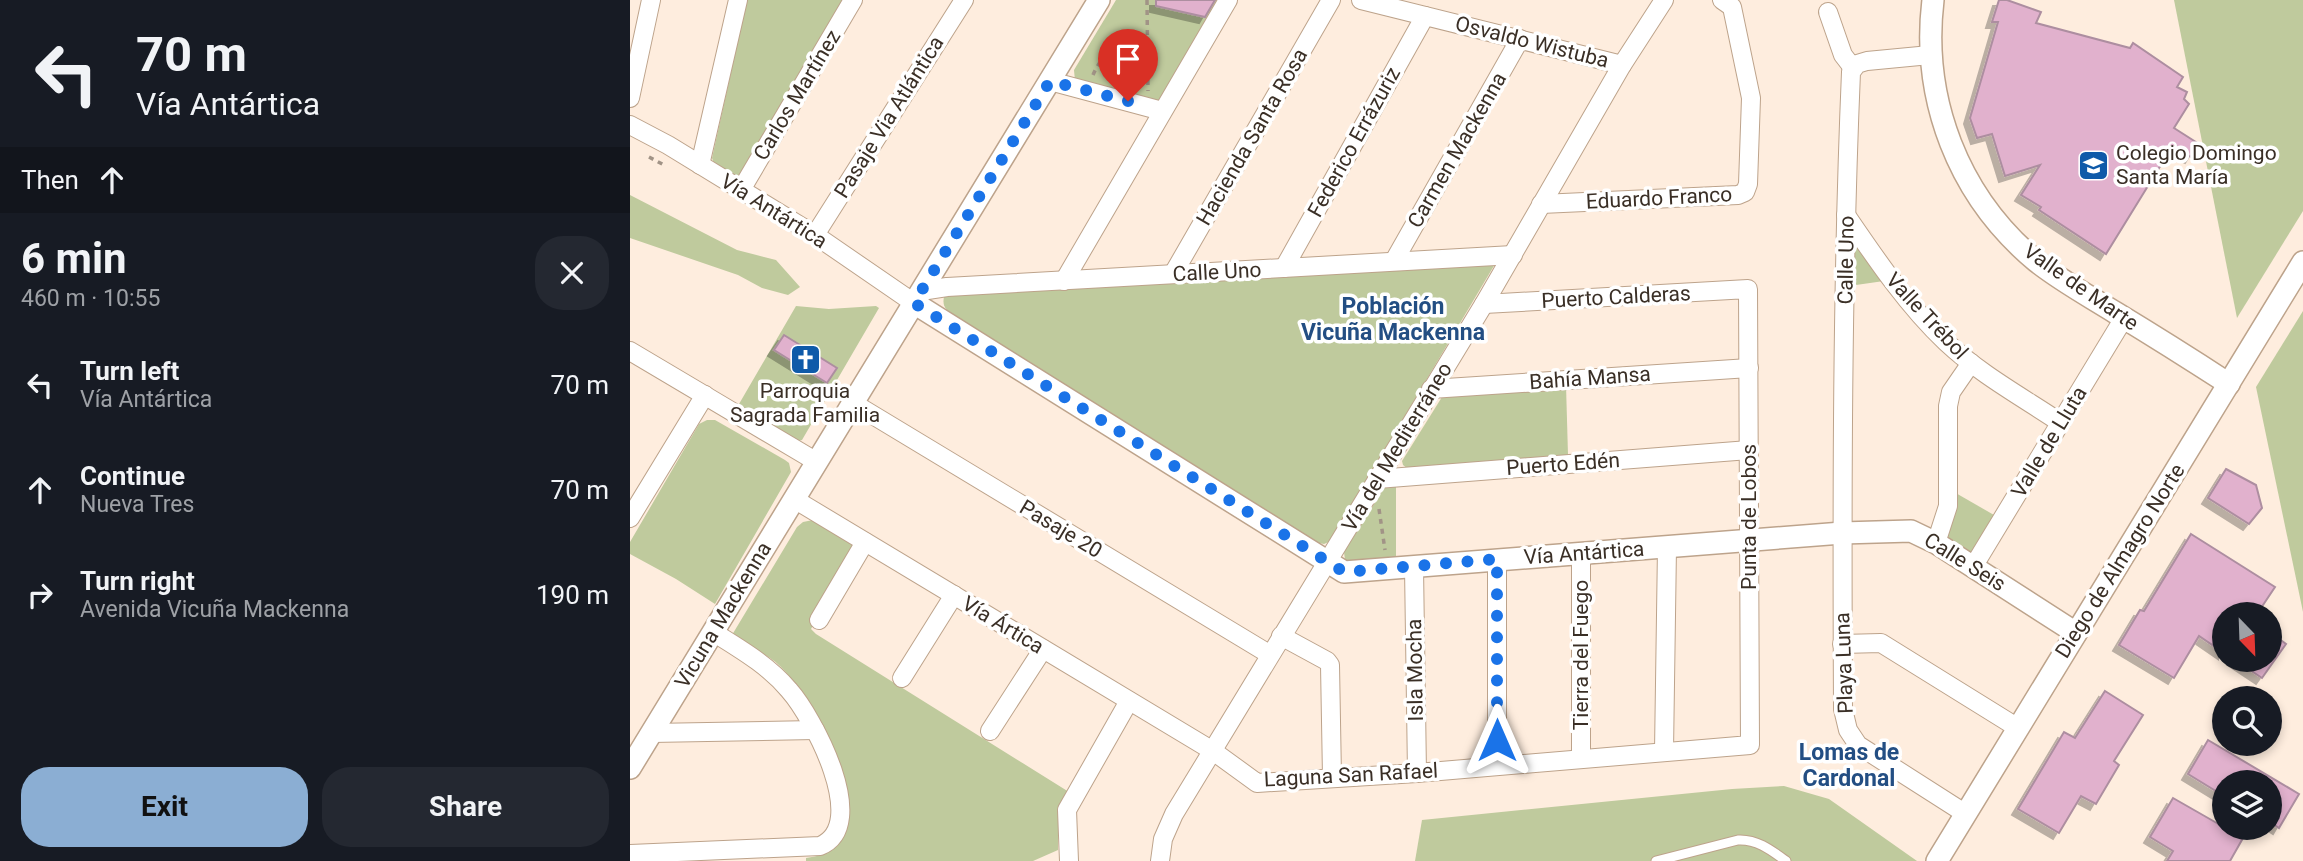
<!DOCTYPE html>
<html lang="en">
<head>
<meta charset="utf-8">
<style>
  body { margin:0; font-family:Roboto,sans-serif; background:#242831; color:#f1f3f6; height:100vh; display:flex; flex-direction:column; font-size:26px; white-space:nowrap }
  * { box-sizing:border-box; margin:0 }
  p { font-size:23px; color:#9ea1a6 }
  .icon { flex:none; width:38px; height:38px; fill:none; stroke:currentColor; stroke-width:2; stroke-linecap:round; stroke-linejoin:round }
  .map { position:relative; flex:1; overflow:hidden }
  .drawer { display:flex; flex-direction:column; background:#171b24; width:630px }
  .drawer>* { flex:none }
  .top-card { background:#171b24; color:#f1f3f6; overflow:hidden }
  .needle { width:46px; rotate:157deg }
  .fabs { position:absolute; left:1582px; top:602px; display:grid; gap:14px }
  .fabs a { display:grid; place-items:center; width:70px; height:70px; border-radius:50%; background:#171b24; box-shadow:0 4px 10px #0003; font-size:35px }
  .pin { position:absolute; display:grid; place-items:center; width:60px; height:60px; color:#fff; margin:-72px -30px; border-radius:50% 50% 50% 0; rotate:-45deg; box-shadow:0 0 7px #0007 }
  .pin .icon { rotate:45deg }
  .me { position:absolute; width:77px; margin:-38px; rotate:0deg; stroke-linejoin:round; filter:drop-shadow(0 0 5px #0008) }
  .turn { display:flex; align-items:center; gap:24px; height:147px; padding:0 21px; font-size:32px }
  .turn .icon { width:91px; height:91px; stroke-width:2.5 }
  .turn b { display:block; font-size:49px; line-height:60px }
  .then { display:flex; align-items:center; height:66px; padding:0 21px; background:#0003; gap:14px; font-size:26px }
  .round { display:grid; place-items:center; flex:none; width:74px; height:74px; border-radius:28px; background:#242831 }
  .overview { display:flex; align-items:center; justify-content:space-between; height:119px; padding:0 21px }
  h1 { font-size:42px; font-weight:700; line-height:52px }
  .primary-button { display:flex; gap:14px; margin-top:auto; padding:14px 21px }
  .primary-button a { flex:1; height:80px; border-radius:28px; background:#8baed3; color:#111; font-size:28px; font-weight:700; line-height:80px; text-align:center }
  .primary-button a+a { background:#242831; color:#f1f3f6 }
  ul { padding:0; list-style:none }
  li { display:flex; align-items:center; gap:21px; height:105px; padding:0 21px }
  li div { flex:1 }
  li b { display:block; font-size:26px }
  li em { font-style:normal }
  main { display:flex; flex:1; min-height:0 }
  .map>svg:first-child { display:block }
  .green { fill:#bfca9d }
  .building { fill:#e1b1cd; stroke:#ad8ea0; stroke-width:2; filter:url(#shadow) }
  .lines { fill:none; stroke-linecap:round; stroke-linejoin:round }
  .service-casing { stroke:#bda38b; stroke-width:11 }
  .minor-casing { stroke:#bda38b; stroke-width:20 }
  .tertiary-casing { stroke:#bda38b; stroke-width:24 }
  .path { stroke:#a19386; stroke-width:3.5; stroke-dasharray:5 5; stroke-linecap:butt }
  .service { stroke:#fff; stroke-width:9 }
  .minor { stroke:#fff; stroke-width:18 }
  .tertiary { stroke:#fff; stroke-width:21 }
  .route { stroke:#1a73e8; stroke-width:12; stroke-dasharray:0 21.6 }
  .labels { text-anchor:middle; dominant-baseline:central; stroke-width:7; stroke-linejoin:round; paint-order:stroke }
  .street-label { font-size:21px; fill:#3a2f26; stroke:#fff }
  .poi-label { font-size:21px; fill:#3a2f26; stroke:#fff; text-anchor:start }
  .neighbourhood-label { font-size:23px; font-weight:bold; fill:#234e83; stroke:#fff }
</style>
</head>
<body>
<main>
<section class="drawer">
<div class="top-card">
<div class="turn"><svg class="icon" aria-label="left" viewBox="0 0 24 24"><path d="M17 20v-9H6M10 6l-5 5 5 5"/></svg><div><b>70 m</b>Vía Antártica</div></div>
<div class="then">Then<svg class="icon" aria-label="ahead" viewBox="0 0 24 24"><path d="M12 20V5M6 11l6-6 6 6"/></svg></div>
</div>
<div class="overview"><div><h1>6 min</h1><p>460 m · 10:55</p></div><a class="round"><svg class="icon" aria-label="close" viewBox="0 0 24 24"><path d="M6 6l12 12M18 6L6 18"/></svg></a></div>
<ul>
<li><svg class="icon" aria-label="left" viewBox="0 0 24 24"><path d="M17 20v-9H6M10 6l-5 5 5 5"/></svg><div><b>Turn left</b><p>Vía Antártica</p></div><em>70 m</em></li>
<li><svg class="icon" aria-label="ahead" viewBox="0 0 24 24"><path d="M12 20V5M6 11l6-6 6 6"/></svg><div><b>Continue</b><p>Nueva Tres</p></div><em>70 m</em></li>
<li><svg class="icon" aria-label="right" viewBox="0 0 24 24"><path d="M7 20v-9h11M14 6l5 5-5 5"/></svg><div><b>Turn right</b><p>Avenida Vicuña Mackenna</p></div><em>190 m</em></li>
</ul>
<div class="primary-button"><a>Exit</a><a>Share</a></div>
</section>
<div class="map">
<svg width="1673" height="861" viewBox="0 0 1673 861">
  <defs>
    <filter id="shadow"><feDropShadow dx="-6" dy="6" stdDeviation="0" flood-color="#0004"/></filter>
  </defs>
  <rect width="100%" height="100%" fill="#feedde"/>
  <g class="green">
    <path d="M117,0h102l-104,176 -10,3 -20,-13 -3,-8z"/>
    <path d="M486,0h109l-63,100 -4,1 -83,-20 -1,-11z"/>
    <path d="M1544,0h129v211l-66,107z"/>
    <path d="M0,195l107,55 39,10 24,27 -12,8 -26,-7 -24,-13 -108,-37z"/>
    <path d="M1229,245l25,36 -28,4 -2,-38z"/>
    <path d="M865,264l-164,277 -7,3 -5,-1 -366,-228c-7,-5 -11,-9 -9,-18l7,-3z"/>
    <path d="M166,306l33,3 47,-3 3,2 -77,132 -4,1 -59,-34v-3z"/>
    <path d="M1673,311v301l-47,-225z"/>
    <path d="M936,385l2,70 -160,14 -5,-4 -1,-4 40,-64z"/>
    <path d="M77,420h8l70,40 4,3 2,9 -76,132 -39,-25 -46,-25v-12l69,-118z"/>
    <path d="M760,484h6v75l-46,3 -5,-2 -1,-8 40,-64z"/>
    <path d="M1324,492l40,23 -21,40 -28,-12z"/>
    <path d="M183,520l39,25 1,9 -42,75 5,5 253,158 -11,27v31l-25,11h-227v-3c25,-3 41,-13 41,-41l-40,-117c-10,-14 -22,-32 -37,-42 -13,-9 -27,-11 -38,-23l65,-108 6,-5z"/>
    <path d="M1154,786l45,13 88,62h-502l7,-41 310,-31z"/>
  </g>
  <g class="building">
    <path d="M526,0h59l-10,17 -49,-11z"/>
    <path d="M1369,0h8l34,12 -5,11 94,25 3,-5 50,34 -6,10 10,5 -3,7 5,5 -15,24 25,16 -8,13 -19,-10 -66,107 -67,-44 2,-3 -20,-12 19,-30 -35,11 -13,-42 -15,4 -7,-20 28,-96h-6z"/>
    <path d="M154,335l53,33 -10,15 -53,-33z"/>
    <path d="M1596,469l30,16 6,23 -13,16 -41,-26z"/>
    <path d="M1561,534l84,53 -18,27h-33v39l-25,-17 -25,42 -55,-33 21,-35 4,1z"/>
    <path d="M1640,632l16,12 -24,34 -27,-18h35z"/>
    <path d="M1475,691l38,24 -29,46 5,4 -23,39 -15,-8 -22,37 -41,-24 46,-77 11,6z"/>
    <path d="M1578,740l91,54 -20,34 -9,-6v-40h-46v14l-36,-22z"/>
    <path d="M1543,798l70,40 -13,23h-63l6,-10 -23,-14z"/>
  </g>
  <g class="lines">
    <defs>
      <path id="service" d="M1026,861l82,-21c19,-1 33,10 48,21"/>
      <g id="minor">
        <path d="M731,0l261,65"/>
        <path d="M1198,12l15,43 10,13"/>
        <path d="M1300,55l-63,6 -10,3 -6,8c-9,212 -9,425 -8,637l5,21 10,15 108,69"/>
        <path d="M420,81l112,30"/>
        <path d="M0,98l21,-98"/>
        <path d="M0,125l38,20 147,90 99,68"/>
        <path d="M70,165l38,-165"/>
        <path d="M111,190l112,-190"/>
        <path d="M911,204l197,-9 7,-3 3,-8 3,-86 -19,-91 -10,-7"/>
        <path d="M1216,215c30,44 61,90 100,127 34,32 76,55 115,81"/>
        <path d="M185,235l149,-235"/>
        <path d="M764,261l126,-222"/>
        <path d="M654,268l141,-252"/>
        <path d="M543,274l158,-274"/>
        <path d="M434,281l164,-281"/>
        <path d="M291,291l26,-4 566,-32"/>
        <path d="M0,351l187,111"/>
        <path d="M801,389l318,-21"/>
        <path d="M223,403l416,251"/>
        <path d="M747,479l372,-29"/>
        <path d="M164,499l419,252 44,32 160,-10 333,-28 -2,-456 -264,15"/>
        <path d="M0,518l75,-123"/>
        <path d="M1306,543l12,-37v-100l3,-14 20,-29"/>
        <path d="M784,567l3,206"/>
        <path d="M1343,567l151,-249"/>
        <path d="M189,620l46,-78"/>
        <path d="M651,636l46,25 3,4 2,112"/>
        <path d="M1212,644l39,-1 137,85"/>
        <path d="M272,678l52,-83"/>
        <path d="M360,731l53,-82"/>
        <path d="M21,733l164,-3"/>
        <path d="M1034,751l3,-204"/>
        <path d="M951,758v-206"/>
        <path d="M867,766v-207"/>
        <path d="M0,854l190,-8c51,-21 -7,-129 -31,-156 -21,-25 -49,-41 -76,-58"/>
        <path d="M439,861l-2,-51 62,-109"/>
        <path d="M530,861l3,-22 11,-25 310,-510 138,-239 42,-65"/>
      </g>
      <g id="tertiary">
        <path d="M1303,0c-12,99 25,196 103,261 25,20 53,35 80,52 38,23 76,47 113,71"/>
        <path d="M284,303l430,269 498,-39 69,-2 25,12 140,90"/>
        <path d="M0,768l469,-768"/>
        <path d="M1307,861l366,-599"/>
      </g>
    </defs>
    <use href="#service" class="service-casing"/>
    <use href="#minor" class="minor-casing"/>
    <use href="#tertiary" class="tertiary-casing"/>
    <g class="path">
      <path d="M517,0l1,91"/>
      <path d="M463,75c10,-24 29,-34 54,-37"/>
      <path d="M19,157l15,8"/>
      <path d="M749,509l6,41"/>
    </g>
    <use href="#service" class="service"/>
    <use href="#minor" class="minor"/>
    <use href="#tertiary" class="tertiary"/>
  </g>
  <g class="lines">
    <path class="route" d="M498,101l-78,-20 -136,222 430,269 153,-13v181"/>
  </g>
  <defs>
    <symbol id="school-square" viewBox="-11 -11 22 22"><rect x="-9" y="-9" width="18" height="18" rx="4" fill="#0f5aa9" stroke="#fff"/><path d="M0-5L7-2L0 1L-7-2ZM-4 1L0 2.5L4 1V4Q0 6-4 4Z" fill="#fff"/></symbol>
    <symbol id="church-square" viewBox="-11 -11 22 22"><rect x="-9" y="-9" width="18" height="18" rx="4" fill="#0f5aa9" stroke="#fff"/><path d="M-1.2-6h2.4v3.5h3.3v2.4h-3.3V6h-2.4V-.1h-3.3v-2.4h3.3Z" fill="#fff"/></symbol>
  </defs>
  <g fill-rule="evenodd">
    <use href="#school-square" x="1446" y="148" width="35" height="35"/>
    <use href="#church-square" x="158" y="342" width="35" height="35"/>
  </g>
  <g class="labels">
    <g class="street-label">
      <text transform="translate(902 42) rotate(14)">Osvaldo Wistuba</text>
      <text transform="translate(167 95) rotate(-59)">Carlos Martínez</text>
      <text transform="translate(259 117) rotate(-58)">Pasaje Via Atlántica</text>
      <text transform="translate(622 137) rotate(-60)">Hacienda Santa Rosa</text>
      <text transform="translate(724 142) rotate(-61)">Federico Errázuriz</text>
      <text transform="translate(827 150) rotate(-60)">Carmen Mackenna</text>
      <text transform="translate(1029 198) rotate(-3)">Eduardo Franco</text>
      <text transform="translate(144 211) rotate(32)">Vía Antártica</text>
      <text transform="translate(1216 260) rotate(-89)">Calle Uno</text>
      <text transform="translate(587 272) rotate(-3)">Calle Uno</text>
      <text transform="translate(1451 287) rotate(35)">Valle de Marte</text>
      <text transform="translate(986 297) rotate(-3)">Puerto Calderas</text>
      <text transform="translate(1297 316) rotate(47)">Valle Trébol</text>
      <text transform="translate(960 378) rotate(-4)">Bahía Mansa</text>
      <text transform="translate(1419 442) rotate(-59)">Valle de Lluta</text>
      <text transform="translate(767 447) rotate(-59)">Vía del Mediterráneo</text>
      <text transform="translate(933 464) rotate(-4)">Puerto Edén</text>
      <text transform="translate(1119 517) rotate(-90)">Punta de Lobos</text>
      <text transform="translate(431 529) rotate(31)">Pasaje 20</text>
      <text transform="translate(954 553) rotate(-4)">Vía Antártica</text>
      <text transform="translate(1490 561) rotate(-58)">Diego de Almagro Norte</text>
      <text transform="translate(1335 562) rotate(32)">Calle Seis</text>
      <text transform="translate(93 615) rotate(-59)">Vicuna Mackenna</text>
      <text transform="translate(373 625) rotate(31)">Vía Ártica</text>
      <text transform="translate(951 655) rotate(-90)">Tierra del Fuego</text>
      <text transform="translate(1214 663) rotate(-92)">Playa Luna</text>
      <text transform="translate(785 670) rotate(-91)">Isla Mocha</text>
      <text transform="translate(721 775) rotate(-3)">Laguna San Rafael</text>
    </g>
    <g class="poi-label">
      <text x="1486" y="153">Colegio Domingo<tspan x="1486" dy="24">Santa María</tspan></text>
      <text x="175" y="391" text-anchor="middle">Parroquia<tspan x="175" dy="24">Sagrada Familia</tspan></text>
    </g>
    <g class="neighbourhood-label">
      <text x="763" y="306">Población<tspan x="763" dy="26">Vicuña Mackenna</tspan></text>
      <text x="1219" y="752">Lomas de<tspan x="1219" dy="26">Cardonal</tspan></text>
    </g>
  </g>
</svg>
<div class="fabs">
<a><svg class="needle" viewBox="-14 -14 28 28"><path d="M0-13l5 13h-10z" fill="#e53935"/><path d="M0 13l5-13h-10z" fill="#9ea1a6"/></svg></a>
<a><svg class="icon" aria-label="search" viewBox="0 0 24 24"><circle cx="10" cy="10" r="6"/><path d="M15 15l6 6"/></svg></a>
<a><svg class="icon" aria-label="layers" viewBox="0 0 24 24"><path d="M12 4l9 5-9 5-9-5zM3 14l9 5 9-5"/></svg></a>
</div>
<div class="pin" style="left:498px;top:101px;background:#d93025"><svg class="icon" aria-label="arrive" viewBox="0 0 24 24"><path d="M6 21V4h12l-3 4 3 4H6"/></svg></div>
<svg class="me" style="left:867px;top:740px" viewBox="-20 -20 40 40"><path d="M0-17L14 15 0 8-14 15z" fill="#1a73e8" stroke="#fff" stroke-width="4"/></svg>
</div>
</main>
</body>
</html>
